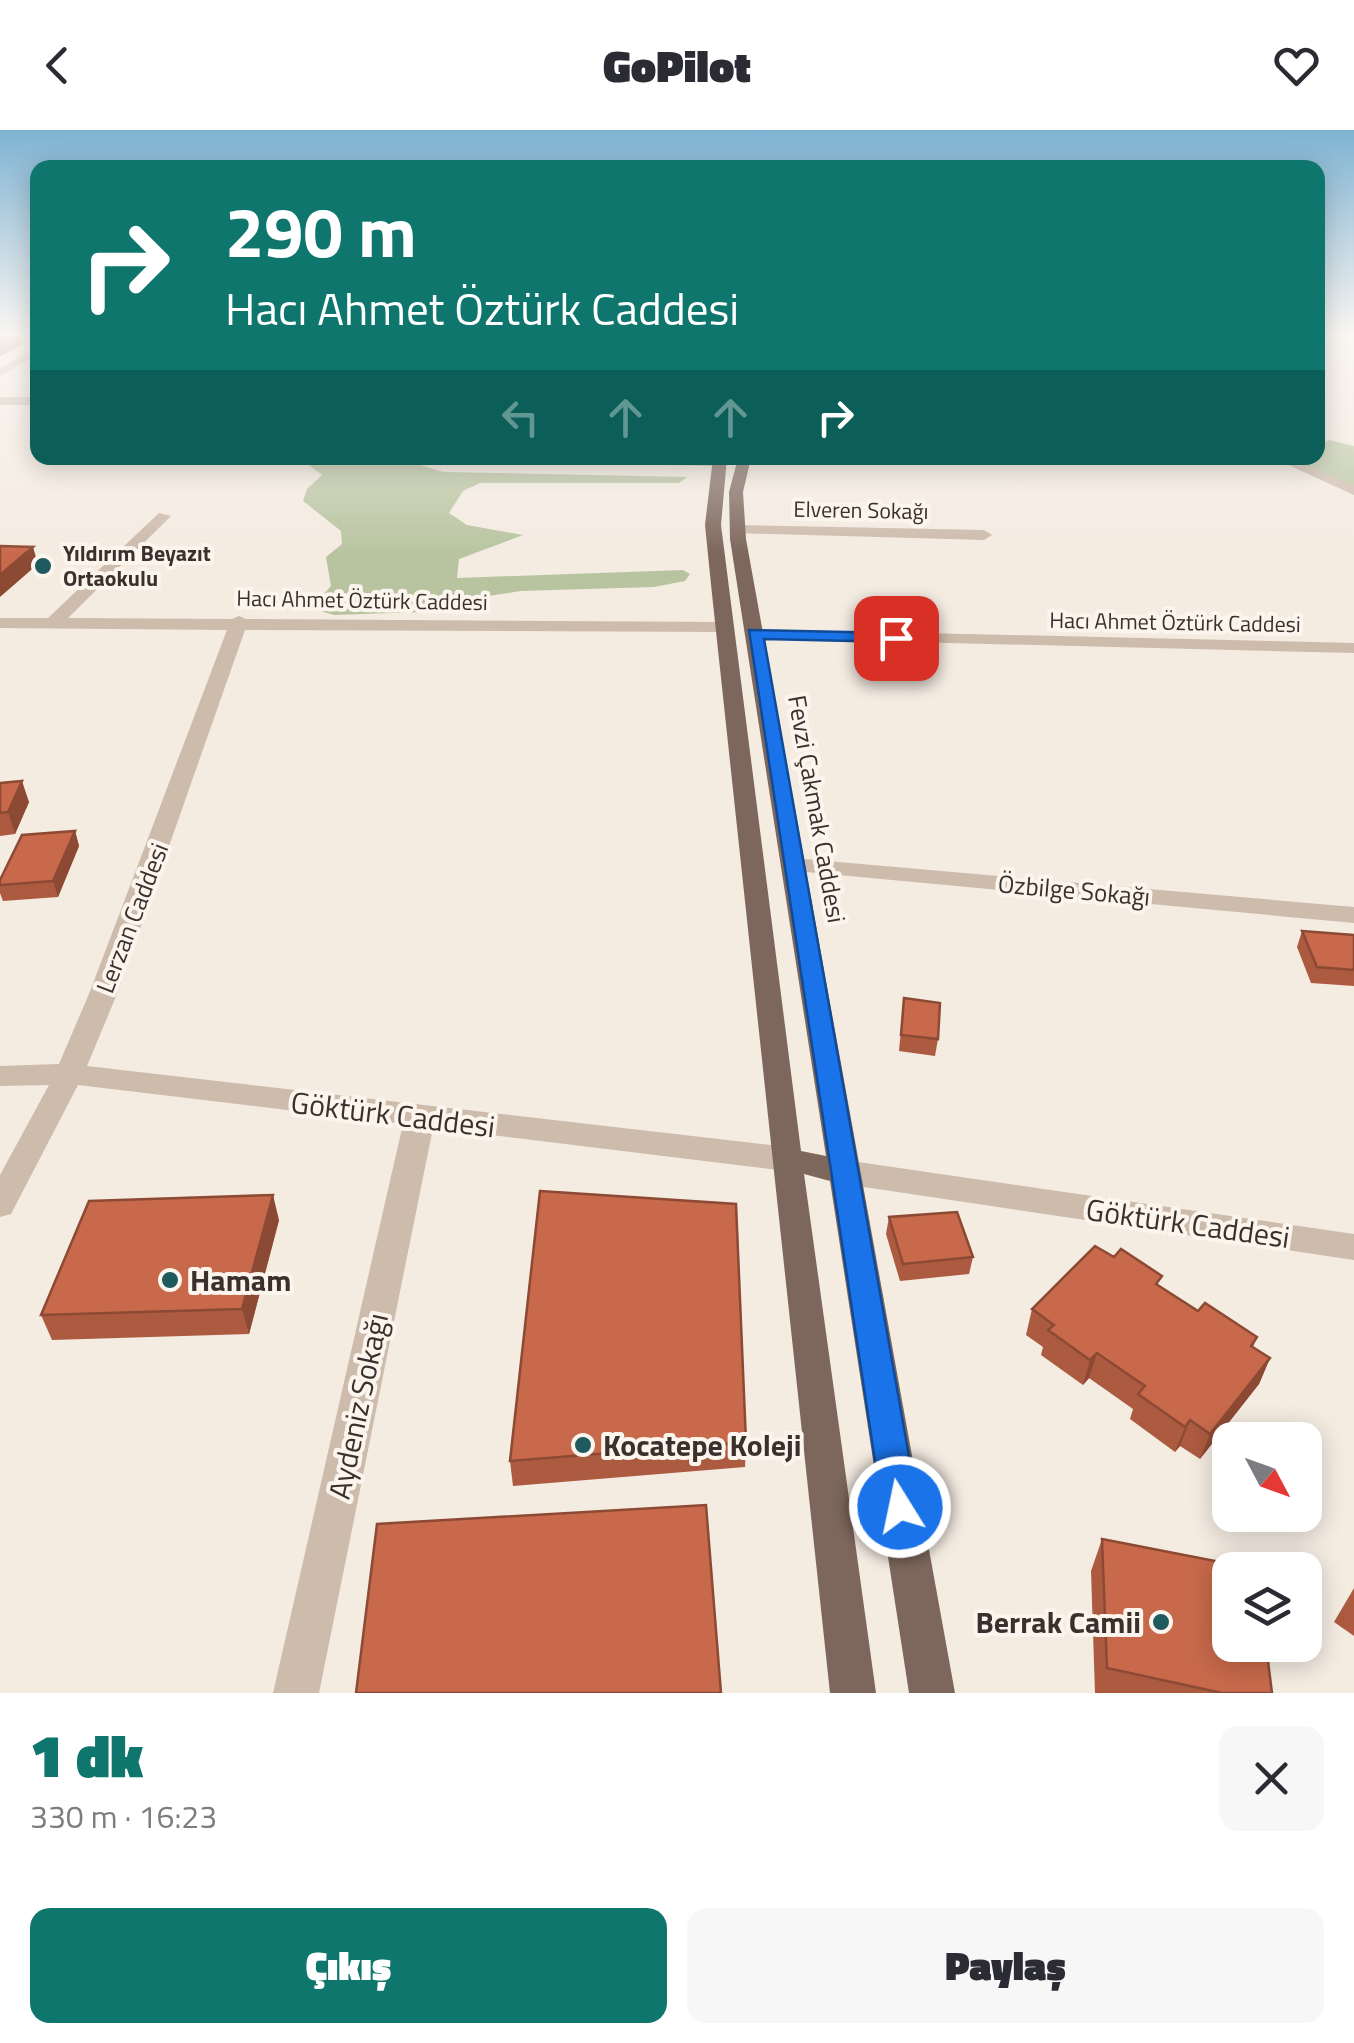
<!DOCTYPE html>
<html lang="tr">
<head>
<meta charset="utf-8">
<style>
  body { margin:0; font-family:"Titillium Web",sans-serif; background:#f7f7f7; color:#2b2b33; height:100vh; display:flex; flex-direction:column; font-size:38px; white-space:nowrap }
  * { box-sizing:border-box; margin:0 }
  p { font-size:32px; color:#7c7c81 }
  .icon { flex:none; width:55px; height:55px; fill:none; stroke:currentColor; stroke-width:2; stroke-linecap:round; stroke-linejoin:round }
  .map { position:relative; height:1563px; overflow:hidden }
  .panel { display:flex; flex-direction:column; background:#fff; flex:1 }
  .panel>* { flex:none }
  .guide { position:absolute; left:30px; top:30px; width:1295px; height:305px; border-radius:20px; box-shadow:0 5px 25px #0003; background:#0f766e; color:#fff; overflow:hidden }
  .needle { width:65px; rotate:131deg }
  .controls { position:absolute; left:1212px; top:1292px; display:grid; gap:20px }
  .controls a { display:grid; place-items:center; width:110px; height:110px; border-radius:20px; background:#fff; box-shadow:0 5px 25px #0003; font-size:50px }
  .pin { position:absolute; display:grid; place-items:center; width:85px; height:85px; color:#fff; margin:-42px; border-radius:20px; box-shadow:0 5px 15px #0006 }
  .me { position:absolute; width:110px; margin:-55px; rotate:350deg; stroke-linejoin:round; filter:drop-shadow(0 0 8px #0008) }
  .turn { display:flex; align-items:center; gap:35px; height:210px; padding:0 30px; font-size:45px }
  .turn .icon { width:130px; height:130px; stroke-width:2.5 }
  .turn b { display:block; font-size:70px; line-height:85px }
  .lanes { display:flex; align-items:center; height:95px; padding:0 30px; background:#0003; justify-content:center; gap:50px; direction:ltr }
  .lanes .off { opacity:.35 }
  .round { display:grid; place-items:center; flex:none; width:105px; height:105px; border-radius:20px; background:#f7f7f7 }
  .headline { display:flex; align-items:center; justify-content:space-between; height:170px; padding:0 30px }
  h1 { font-size:60px; font-weight:800; line-height:75px; color:#0f766e }
  .button { display:flex; gap:20px; margin-top:auto; padding:20px 30px }
  .button a { flex:1; height:115px; border-radius:20px; background:#0f766e; color:#fff; font-size:40px; font-weight:800; line-height:115px; text-align:center }
  .button a+a { background:#f7f7f7; color:#2b2b33 }
  header { display:flex; justify-content:space-between; align-items:center; height:130px; padding:0 30px; background:#fff; font-size:45px; font-weight:800 }
  .map>svg:first-child { display:block }
  .green { fill:#b8c4a0 }
  .lines { fill:none; stroke-linecap:round; stroke-linejoin:round }
  .minor { fill:#cdbbac; fill-rule:evenodd }
  .major { fill:#7d675c; fill-rule:evenodd }
  .wall { fill:#ac5a40 }
  .shaded-wall { fill:#8c4a34 }
  .building { fill:#c8694b; stroke:#8c4a34; stroke-width:2.5 }
  .route { fill:#1a73e8; stroke:#114b97; stroke-width:2.5 }
  .poi-dot { fill:#1f5a5e; stroke:#fbf5ee; stroke-width:4 }
  .labels { text-anchor:middle; dominant-baseline:central; stroke-width:8; stroke-linejoin:round; paint-order:stroke }
  .far-street-label { font-size:22px; fill:#3b302b; stroke:#fbf5ee }
  .far-poi-label { font-size:22px; font-weight:bold; fill:#3b302b; stroke:#fbf5ee; text-anchor:start }
  .street-label { font-size:25px; fill:#3b302b; stroke:#fbf5ee }
  .near-street-label { font-size:30px; fill:#3b302b; stroke:#fbf5ee }
  .near-poi-label { font-size:30px; font-weight:bold; fill:#3b302b; stroke:#fbf5ee; text-anchor:start }
</style>
</head>
<body>
<header><svg class="icon" aria-label="back" viewBox="0 0 24 24"><path d="M15 5l-7 7 7 7"/></svg>GoPilot<svg class="icon" aria-label="heart" viewBox="0 0 24 24"><path d="M12 20l-8-8c-3-5 5-10 8-4 3-6 11-1 8 4z"/></svg></header>
<div class="map">
<svg width="1354" height="1563" viewBox="0 0 1354 1563">
  <rect width="100%" height="100%" fill="#f4ebe1"/>
  <g class="green">
    <path d="M1329,310l25,6v42l-66,-30h30v-13z"/>
    <path d="M311,328l90,1 42,13 244,5 -8,6h-199l-17,8 -14,22 18,12 56,10 -64,24 -2,19 226,-8 7,4 -5,7 -31,6 -133,4 -33,5 -39,15 -115,4 -17,-5 -3,-5 17,-19 -5,-29 16,-13 -1,-13 -38,-30 4,-12 15,-14 -17,-13z"/>
  </g>
  <g class="lines">
    <g class="minor">
      <path d="M38,217v8l-38,21v-8z"/>
      <rect x="0" y="267" width="38" height="8"/>
      <path d="M501,328h194l31,4 -7,4 -211,-4z"/>
      <path d="M1273,328h17l64,28v9z"/>
      <path d="M159,383l12,3 -103,102 164,1 7,-3 7,3 478,3 9,5 -9,5 -479,-2 -128,364 -30,72 700,81 11,4 5,8 -5,8 -11,4 -354,-43 -114,565h-46l130,-569 -325,-39 -67,129 -11,3v-42l49,-90 -49,1v-20l59,-2 30,-70 138,-364 -227,-2v-10h48z"/>
      <path d="M737,395l247,5 8,5 -8,5 -252,-7v-6z"/>
      <path d="M755,499l599,14v10l-605,-15v-8z"/>
      <path d="M793,728l561,49v16l-569,-53 -4,-5z"/>
      <path d="M844,1030l510,74v26l-510,-76 -11,-4 -5,-8 5,-8z"/>
    </g>
    <path class="major" d="M713,328h14l-6,67 80,626 25,5 -96,-617 -1,-47 9,-34h13l-8,34 3,47 209,1154h-46l-79,-512 -26,-7 72,519h-46l-118,-1099 -7,-69z"/>
  </g>
  <g class="wall">
    <path d="M0,653l29,19 -14,32 -15,2z"/>
    <path d="M75,701l4,15 -21,51 -55,4 -3,-8v-13z"/>
    <path d="M1302,801l52,4v51l-43,-3 -14,-36z"/>
    <path d="M904,868l34,41 -3,17 -36,-5z"/>
    <path d="M889,1087l84,40 -4,17 -69,7 -14,-47z"/>
    <path d="M279,1090l-30,114 -197,6 -11,-25z"/>
    <path d="M1159,1156l39,25 59,26 -4,10 17,11 -11,26 -59,75 -20,-13 -5,6 -45,-33 3,-10 -44,-31 -6,7 -42,-30 2,-8 -17,-12 6,-26z"/>
    <path d="M746,1312l-1,25 -232,19 -3,-25z"/>
    <path d="M1102,1409l170,154h-177l-4,-122z"/>
    <path d="M1354,1458v48l-20,-14z"/>
  </g>
  <g class="shaded-wall">
    <path d="M0,206h20l2,9 -22,11z"/>
    <path d="M33,417l5,17 -38,33v-22z"/>
    <path d="M22,651l7,21 -14,32 -7,-22z"/>
    <path d="M75,701l4,15 -21,51 -5,-16z"/>
    <path d="M273,1065l6,25 -30,114 -7,-25z"/>
    <path d="M1097,1223l-8,25 -6,7 7,-25z"/>
    <path d="M1270,1228l-11,26 -59,75 10,-25z"/>
    <path d="M1190,1290l-10,26 -5,6 10,-25z"/>
  </g>
  <g class="building">
    <path d="M0,416l33,1 -33,28z"/>
    <path d="M22,651l-14,31 -8,1v-30z"/>
    <path d="M75,701l-22,50 -53,4v-5l22,-45z"/>
    <path d="M1302,801l52,4v35l-37,-3z"/>
    <path d="M904,868l36,5 -2,36 -37,-4z"/>
    <path d="M540,1061l196,13 10,238 -236,19z"/>
    <path d="M273,1065l-31,114 -201,6 48,-114z"/>
    <path d="M957,1082l16,45 -70,7 -14,-47z"/>
    <path d="M1095,1116l19,11 7,-8 41,27 -6,8 42,27 7,-8 52,34 -6,9 19,12 -60,76 -20,-14 -5,7 -47,-33 7,-8 -48,-33 -7,7 -42,-30 6,-5 -22,-16z"/>
    <path d="M706,1375l15,188h-365l21,-169z"/>
    <path d="M1102,1409l154,30 -26,1v75h36l6,48h-50l-115,-25z"/>
  </g>
  <linearGradient id="sky" x2="0" y2="1"><stop stop-color="#7eb2d2"/><stop offset="0.48" stop-color="#faf6f2"/><stop offset="1" stop-color="#faf6f2" stop-opacity="0"/></linearGradient>
  <rect width="1354" height="425" fill="url(#sky)"/>
  <path class="route" d="M749,500l147,3 8,5 -8,4 -132,-3 154,868 -5,12 -13,5 -13,-5 -5,-12z"/>
  <g class="poi-dot">
    <circle cx="43" cy="436" r="10"/>
    <circle cx="170" cy="1150" r="10"/>
    <circle cx="583" cy="1315" r="10"/>
    <circle cx="1161" cy="1492" r="10"/>
  </g>
  <g class="labels">
    <g class="far-street-label">
      <text transform="translate(861 380) rotate(1)">Elveren Sokağı</text>
      <text transform="translate(362 470) rotate(1)">Hacı Ahmet Öztürk Caddesi</text>
      <text transform="translate(1175 492) rotate(1)">Hacı Ahmet Öztürk Caddesi</text>
    </g>
    <g class="far-poi-label">
      <text x="63" y="423">Yıldırım Beyazıt<tspan x="63" dy="25">Ortaokulu</tspan></text>
    </g>
    <g class="street-label">
      <text transform="translate(817 679) rotate(80)">Fevzi Çakmak Caddesi</text>
      <text transform="translate(1074 760) rotate(5)">Özbilge Sokağı</text>
      <text transform="translate(132 788) rotate(-69)">Lerzan Caddesi</text>
    </g>
    <g class="near-street-label">
      <text transform="translate(393 984) rotate(7)">Göktürk Caddesi</text>
      <text transform="translate(1188 1093) rotate(8)">Göktürk Caddesi</text>
      <text transform="translate(358 1276) rotate(-78)">Aydeniz Sokağı</text>
    </g>
    <g class="near-poi-label">
      <text x="190" y="1150">Hamam</text>
      <text x="603" y="1315">Kocatepe Koleji</text>
      <text x="1141" y="1492" text-anchor="end">Berrak Camii</text>
    </g>
  </g>
</svg>
<div class="controls">
<a><svg class="needle" viewBox="-14 -14 28 28"><path d="M0-13l5 13h-10z" fill="#e53935"/><path d="M0 13l5-13h-10z" fill="#7c7c81"/></svg></a>
<a><svg class="icon" aria-label="layers" viewBox="0 0 24 24"><path d="M12 4l9 5-9 5-9-5zM3 14l9 5 9-5"/></svg></a>
</div>
<div class="pin" style="left:896px;top:508px;background:#d93025"><svg class="icon" aria-label="arrive" viewBox="0 0 24 24"><path d="M6 21V4h12l-3 4 3 4H6"/></svg></div>
<svg class="me" style="left:900px;top:1377px" viewBox="-20 -20 40 40"><circle r="17" fill="#1a73e8" stroke="#fff" stroke-width="3"/><path d="M0-11L8 9 0 5-8 9z" fill="#fff"/></svg>
<div class="guide">
<div class="turn"><svg class="icon" aria-label="right" viewBox="0 0 24 24"><path d="M7 20v-9h11M14 6l5 5-5 5"/></svg><div><b>290 m</b>Hacı Ahmet Öztürk Caddesi</div></div>
<div class="lanes"><svg class="icon off" aria-label="left" viewBox="0 0 24 24"><path d="M17 20v-9H6M10 6l-5 5 5 5"/></svg><svg class="icon off" aria-label="ahead" viewBox="0 0 24 24"><path d="M12 20V5M6 11l6-6 6 6"/></svg><svg class="icon off" aria-label="ahead" viewBox="0 0 24 24"><path d="M12 20V5M6 11l6-6 6 6"/></svg><svg class="icon" aria-label="right" viewBox="0 0 24 24"><path d="M7 20v-9h11M14 6l5 5-5 5"/></svg></div>
</div>
</div>
<section class="panel">
<div class="headline"><div><h1>1 dk</h1><p>330 m · 16:23</p></div><a class="round"><svg class="icon" aria-label="close" viewBox="0 0 24 24"><path d="M6 6l12 12M18 6L6 18"/></svg></a></div>
<div class="button"><a>Çıkış</a><a>Paylaş</a></div>
</section>
</body>
</html>
